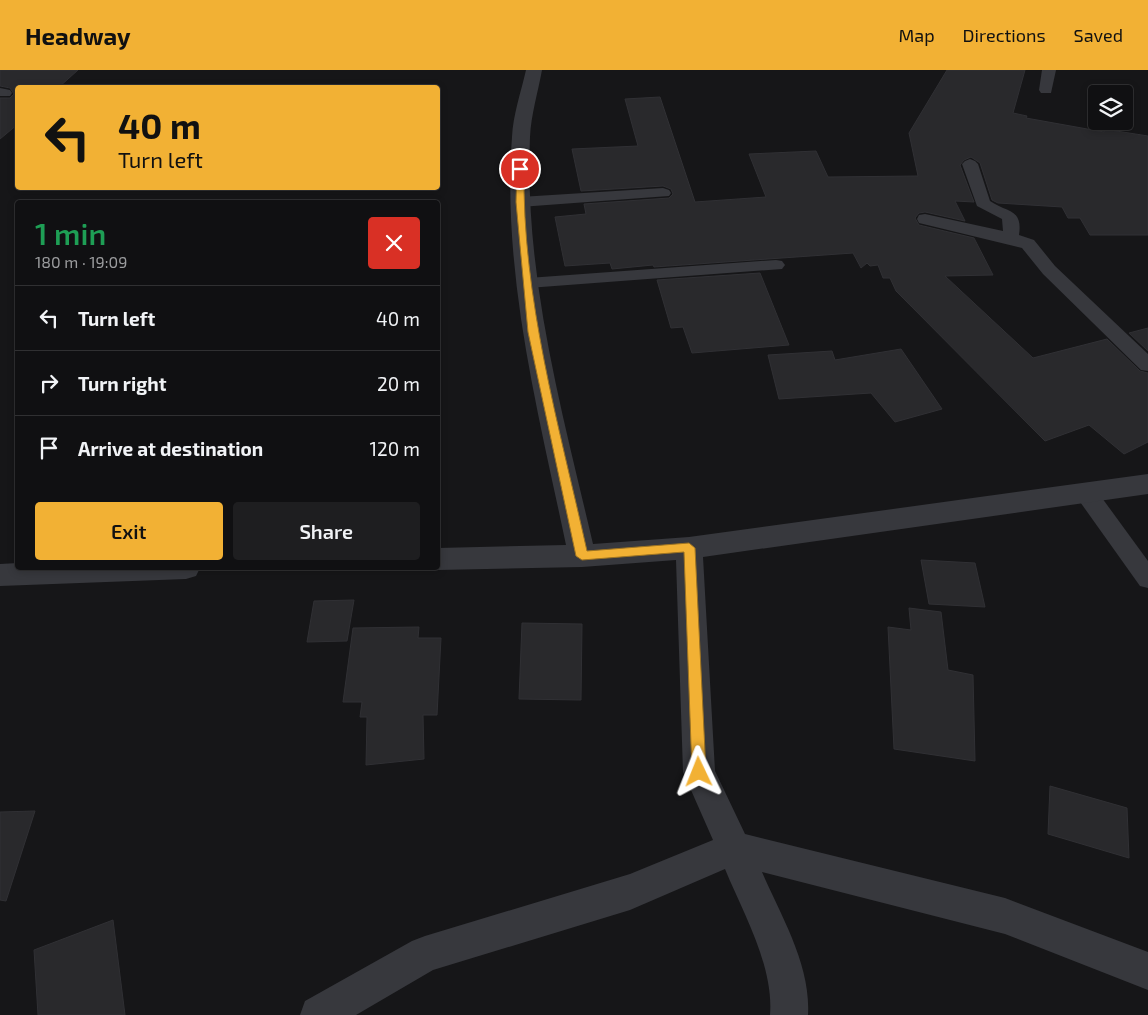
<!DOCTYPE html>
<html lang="en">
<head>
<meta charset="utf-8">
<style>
  body { margin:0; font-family:"Exo 2",sans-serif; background:#1e1e20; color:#f1f3f6; height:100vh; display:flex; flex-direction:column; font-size:19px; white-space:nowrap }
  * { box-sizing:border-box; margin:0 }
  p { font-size:16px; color:#9c9d9f }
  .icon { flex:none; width:28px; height:28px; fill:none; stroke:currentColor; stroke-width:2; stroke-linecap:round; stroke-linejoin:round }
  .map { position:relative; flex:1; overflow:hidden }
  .sheet { position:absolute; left:15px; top:130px; width:425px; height:370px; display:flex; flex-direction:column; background:#101012; border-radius:5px; box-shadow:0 2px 8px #0003,0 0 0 1px #303032 }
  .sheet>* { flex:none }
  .banner { position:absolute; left:15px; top:15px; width:425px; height:105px; border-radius:5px; box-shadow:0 2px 8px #0003,0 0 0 1px #303032; background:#f2b134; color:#111; overflow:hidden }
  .tools { position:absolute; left:1088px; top:15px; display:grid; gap:10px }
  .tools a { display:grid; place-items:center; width:45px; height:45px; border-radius:5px; background:#101012; box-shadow:0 2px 8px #0003,0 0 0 1px #303032; font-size:25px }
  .pin { position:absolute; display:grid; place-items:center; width:42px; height:42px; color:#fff; margin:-21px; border:2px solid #fff; border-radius:50%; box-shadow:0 1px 5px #0007 }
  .me { position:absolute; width:55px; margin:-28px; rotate:358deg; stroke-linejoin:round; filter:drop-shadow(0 0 4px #0008) }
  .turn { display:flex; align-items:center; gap:18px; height:105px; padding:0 20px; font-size:22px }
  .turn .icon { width:65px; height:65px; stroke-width:2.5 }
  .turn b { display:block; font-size:35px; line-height:42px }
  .round { display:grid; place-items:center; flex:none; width:52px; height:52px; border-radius:5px; background:#1e1e20 }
  .headline { display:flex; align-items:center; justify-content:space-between; height:85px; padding:0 20px }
  h1 { font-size:30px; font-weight:600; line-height:38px; color:#1e9e55 }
  .primary-button { display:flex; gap:10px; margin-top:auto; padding:10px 20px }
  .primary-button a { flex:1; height:58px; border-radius:5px; background:#f2b134; color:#111; font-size:20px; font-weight:600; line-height:58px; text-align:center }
  .primary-button a+a { background:#1e1e20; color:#f1f3f6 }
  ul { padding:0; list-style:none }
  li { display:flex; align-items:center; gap:15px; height:65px; padding:0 20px; border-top:1px solid #303032 }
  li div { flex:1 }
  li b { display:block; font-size:19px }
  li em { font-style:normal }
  header { display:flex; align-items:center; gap:30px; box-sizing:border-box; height:70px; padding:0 25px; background:#f2b134; color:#111 }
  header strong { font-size:24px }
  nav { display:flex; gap:28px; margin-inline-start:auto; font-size:18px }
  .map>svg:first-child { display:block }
  .building { fill:#29292c; stroke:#303034 }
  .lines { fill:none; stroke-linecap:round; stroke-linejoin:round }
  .lane { fill:#37383d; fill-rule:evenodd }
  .street { fill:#37383d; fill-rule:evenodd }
  .route { fill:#f2b134; stroke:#9d7322 }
</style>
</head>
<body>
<header>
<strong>Headway</strong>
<nav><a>Map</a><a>Directions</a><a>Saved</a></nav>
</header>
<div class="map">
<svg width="1148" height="945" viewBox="0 0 1148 945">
  <rect width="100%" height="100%" fill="#161618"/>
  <g class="building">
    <path d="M0,0h78l-20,18h-40v36l-18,15v-41h10l4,-4 -4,-6 -10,-2z"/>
    <path d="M947,0h78l-12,43 14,3 -1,2 78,14v-3l44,7v99h-58l-10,-17h-12l-6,-11 -64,-4 -6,-3 -12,-37 -9,-6 -7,3 -4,5 14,37 -19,-1 10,20 -40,-9 -6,1 -4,5 4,7 55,13 19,37 -48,1 88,82 74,-19 33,32 8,2v69l-24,12 -35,-29 -44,16 -149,-150 -6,-13h-7l-5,-13 -8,1 -3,-3 -6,5 -8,-15 -199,14 -1,-2 -41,4 -2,-6 -45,3 -10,-49 31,-3 -2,-10 85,-6 4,-4 -2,-5 -8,-3 -82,5 -9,-42 66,-3 -13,-47 35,-2 35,105 71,-5 -17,-43 67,-3 12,26 90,-1 -9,-43z"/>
    <path d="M760,203l29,72 -97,8 -9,-26 -12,1 -14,-48z"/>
    <path d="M1148,258v23l-19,-18z"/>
    <path d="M901,279l41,60 -47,13 -24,-29 -92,6 -11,-44 64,-4 3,9z"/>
    <path d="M921,490l54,3 10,44 -56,-3z"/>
    <path d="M354,530l-7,41 -40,1 7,-41z"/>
    <path d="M909,538l32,4 7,58 25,5 2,86 -81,-12 -6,-122 23,3z"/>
    <path d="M522,553l60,1 -1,76 -62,-1z"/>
    <path d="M419,557l-1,11h23l-4,77h-14l1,44 -58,6 1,-48h-7l2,-15h-19l10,-74z"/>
    <path d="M1050,716l77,22 2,50 -81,-24z"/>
    <path d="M35,741l-29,90 -6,-1v-88z"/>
    <path d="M113,850l12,95h-87l-4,-65z"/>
  </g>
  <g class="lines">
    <g class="lane">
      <path d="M1042,0h14l-5,23h-10l-2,-3z"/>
      <path d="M0,18l10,2 2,3 -2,3h-10z"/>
      <path d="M970,89l5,2 3,3 12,37c17,12 33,7 29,34l15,5 21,26 93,88v17l-7,-1 -98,-96 -21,-26 -103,-25 -2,-4 2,-4 6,-1 78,17 -1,-12 -25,-13 -15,-42 3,-3z"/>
      <path d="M663,118l6,2 2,3 -2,3 -149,11 -6,-2 -2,-3 2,-3 6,-2z"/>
      <path d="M776,190l6,1 3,4 -3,4 -254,19 -6,-1 -3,-4 3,-4 6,-1z"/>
      <path d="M1086,415l8,2 54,74v27l-8,-2 -62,-87 -3,-6 3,-6z"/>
    </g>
    <g class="street">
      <path d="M526,0h16c-4,22 -11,45 -12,67 -6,139 32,274 63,407l96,-7 459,-63v20l-445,63 12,214 30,63 260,64 143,54v38l-143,-56 -243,-62c19,44 49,93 46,143h-38c4,-49 -27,-102 -45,-146l-95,41 -197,60 -77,45h-56l5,-14 107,-60 13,-5 205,-62 83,-34 -30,-68 -7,-212 -94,7 -144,3 -8,-2h8v-20l128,-3c-28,-134 -64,-270 -54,-408 1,-22 9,-45 14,-67z"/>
      <path d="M18,493v5h182l-4,8 -10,3 -186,7v-22z"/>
    </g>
  </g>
  <path class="route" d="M517,97l7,2c-2,129 35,256 63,382l102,-8 6,5 11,224 -2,4 -5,2 -5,-2 -2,-4 -8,-220 -102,8 -6,-4 -48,-224 -12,-130z"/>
</svg>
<div class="tools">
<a><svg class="icon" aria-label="layers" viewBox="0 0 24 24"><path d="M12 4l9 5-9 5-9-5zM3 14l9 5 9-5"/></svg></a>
</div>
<div class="pin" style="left:520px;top:99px;background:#d93025"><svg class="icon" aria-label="arrive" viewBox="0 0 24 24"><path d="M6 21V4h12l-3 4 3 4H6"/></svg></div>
<svg class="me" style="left:699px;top:702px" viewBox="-20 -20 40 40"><path d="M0-17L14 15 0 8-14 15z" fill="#f2b134" stroke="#fff" stroke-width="4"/></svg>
<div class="banner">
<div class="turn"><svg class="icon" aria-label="left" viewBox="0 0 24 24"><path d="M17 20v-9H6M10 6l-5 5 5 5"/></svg><div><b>40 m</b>Turn left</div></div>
</div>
<section class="sheet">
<div class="headline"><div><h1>1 min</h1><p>180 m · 19:09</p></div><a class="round" style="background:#d93025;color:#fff"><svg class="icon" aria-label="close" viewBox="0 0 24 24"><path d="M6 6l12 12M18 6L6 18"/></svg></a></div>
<ul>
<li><svg class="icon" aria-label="left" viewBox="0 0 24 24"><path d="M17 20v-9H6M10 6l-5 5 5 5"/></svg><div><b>Turn left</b></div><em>40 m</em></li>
<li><svg class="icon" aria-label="right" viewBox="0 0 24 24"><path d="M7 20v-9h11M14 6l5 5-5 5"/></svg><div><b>Turn right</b></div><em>20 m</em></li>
<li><svg class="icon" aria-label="arrive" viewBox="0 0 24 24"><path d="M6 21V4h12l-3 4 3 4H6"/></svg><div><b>Arrive at destination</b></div><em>120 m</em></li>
</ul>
<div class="primary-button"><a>Exit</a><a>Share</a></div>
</section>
</div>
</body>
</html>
